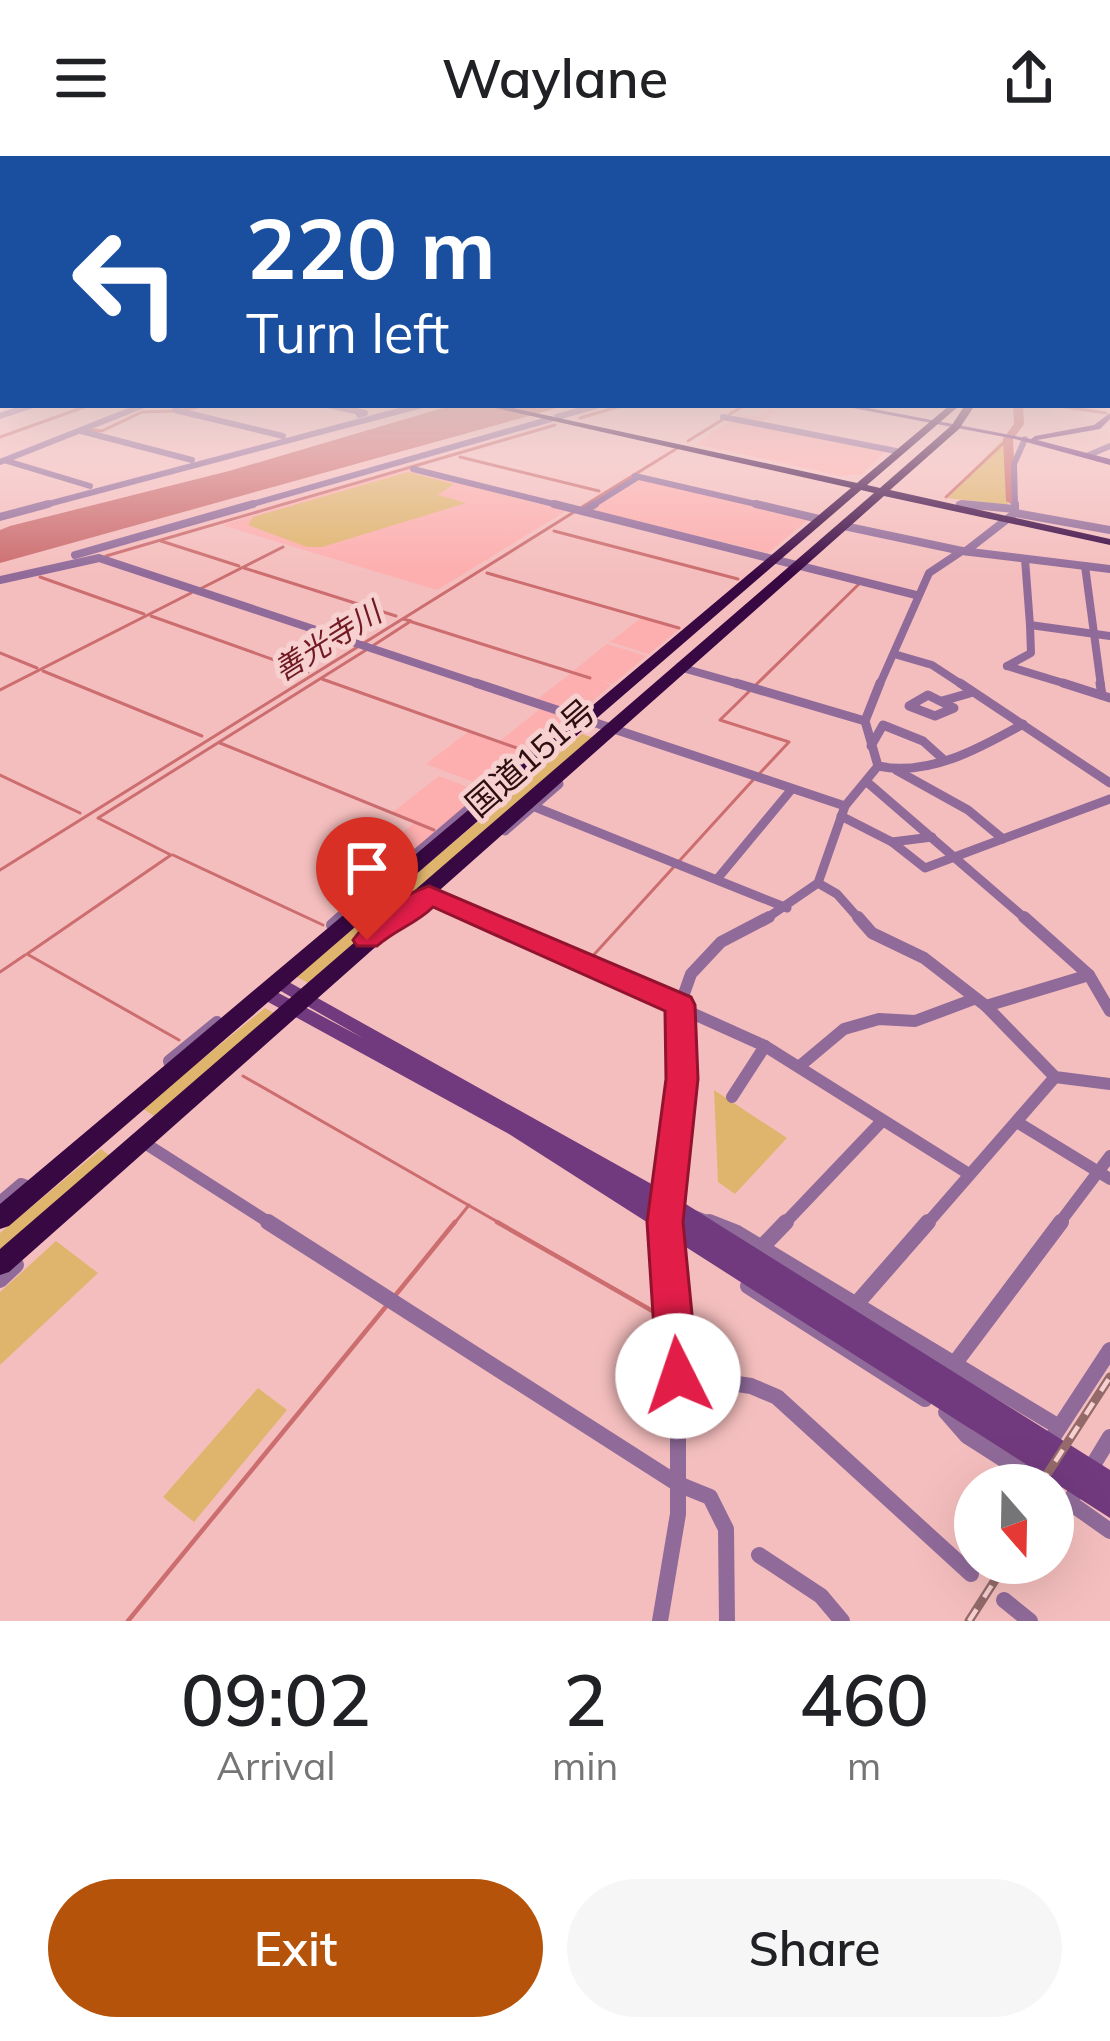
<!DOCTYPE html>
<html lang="en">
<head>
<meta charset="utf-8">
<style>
  body { margin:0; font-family:Mulish,"Noto Sans JP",sans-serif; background:#f6f6f6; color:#202124; height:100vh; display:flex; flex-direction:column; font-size:45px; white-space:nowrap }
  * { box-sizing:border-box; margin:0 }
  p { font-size:39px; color:#757577 }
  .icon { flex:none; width:66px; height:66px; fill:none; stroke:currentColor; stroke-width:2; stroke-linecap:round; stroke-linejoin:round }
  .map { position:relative; height:1465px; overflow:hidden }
  .details { display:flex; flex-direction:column; background:#fff; flex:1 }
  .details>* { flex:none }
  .guide { position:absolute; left:0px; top:0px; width:1110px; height:252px; box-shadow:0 12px 48px #0002; background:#1a4fa0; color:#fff; overflow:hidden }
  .needle { width:78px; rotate:160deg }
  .buttons { position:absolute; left:954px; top:1308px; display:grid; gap:24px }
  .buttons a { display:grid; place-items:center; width:120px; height:120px; border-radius:50%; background:#fff; box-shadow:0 12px 48px #0002; font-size:60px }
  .pin { position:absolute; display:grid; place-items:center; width:102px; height:102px; color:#fff; margin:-123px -51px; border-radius:50% 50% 50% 0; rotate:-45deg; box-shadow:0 0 12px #0007 }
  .pin .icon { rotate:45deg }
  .me { position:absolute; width:132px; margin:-66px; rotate:356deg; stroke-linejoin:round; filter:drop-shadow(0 0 9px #0008) }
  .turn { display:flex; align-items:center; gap:42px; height:252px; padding:0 48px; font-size:54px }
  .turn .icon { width:156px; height:156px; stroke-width:2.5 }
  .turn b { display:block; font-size:84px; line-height:102px }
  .eta { display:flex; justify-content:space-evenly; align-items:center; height:204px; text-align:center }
  .eta b { font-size:72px; font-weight:600; line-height:84px }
  .primary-button { display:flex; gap:24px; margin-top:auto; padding:24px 48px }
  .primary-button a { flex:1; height:138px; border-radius:72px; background:#b45309; color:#fff; font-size:48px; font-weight:600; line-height:138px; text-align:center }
  .primary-button a+a { background:#f6f6f6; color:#202124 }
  header { display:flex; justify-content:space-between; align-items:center; height:156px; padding:0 48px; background:#fff; font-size:54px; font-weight:600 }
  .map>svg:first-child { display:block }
  .built { fill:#fdaeae }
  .green { fill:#dfb56e }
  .water { fill:#cc6d6f }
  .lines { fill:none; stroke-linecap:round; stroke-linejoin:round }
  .stream-far1 { stroke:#cc6d6f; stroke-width:3 }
  .stream { stroke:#cc6d6f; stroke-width:4.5 }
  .river { fill:#cc6d6f; fill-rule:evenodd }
  .street-far4 { stroke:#906b9a; stroke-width:6 }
  .street-far3 { stroke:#906b9a; stroke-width:8 }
  .street-far2 { stroke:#906b9a; stroke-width:9 }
  .street-far1 { stroke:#906b9a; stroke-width:12 }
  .street { stroke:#906b9a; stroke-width:16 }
  .secondary { fill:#713a7e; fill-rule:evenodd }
  .highway { fill:#380843; fill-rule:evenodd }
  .rail-casing { stroke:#94696a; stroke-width:9 }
  .rail { stroke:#f6d1d0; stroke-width:4.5; stroke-dasharray:14; stroke-linecap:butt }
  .route { fill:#e11d48; stroke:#92132f; stroke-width:3 }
  .labels { text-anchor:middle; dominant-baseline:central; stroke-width:10; stroke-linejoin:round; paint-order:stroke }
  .far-water-label { font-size:30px; font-style:italic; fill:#711a24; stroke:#f6d1d0 }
  .street-label { font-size:33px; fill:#2e0e10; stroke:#f6d1d0 }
</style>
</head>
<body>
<header><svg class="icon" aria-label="menu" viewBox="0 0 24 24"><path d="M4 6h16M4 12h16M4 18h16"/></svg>Waylane<svg class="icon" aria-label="share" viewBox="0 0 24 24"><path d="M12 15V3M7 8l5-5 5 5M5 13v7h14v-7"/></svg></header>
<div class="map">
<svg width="1110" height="1465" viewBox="0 0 1110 1465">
  <rect width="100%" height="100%" fill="#f5bebe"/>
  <g class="built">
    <path d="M767,253l12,2 -18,12 126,27 -25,24 -21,2 -145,-32 45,-30 15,2z"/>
    <path d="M407,313l159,42 -129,79 -215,-65z"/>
    <path d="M640,323l170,39 -42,35 -177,-43z"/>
    <path d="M641,462l38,11 -30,25 -39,-12z"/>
    <path d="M607,488l39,12 -33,28 -12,-4 10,5 -35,30 -41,-14 36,-28 19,5 -17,-7z"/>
    <path d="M540,553l30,10 -40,33 -30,-11z"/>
    <path d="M468,576l61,22 -40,34 -63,-24z"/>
    <path d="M439,620l44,17 -45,37 -45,-18z"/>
    <path d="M414,667l21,9 -49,41 -22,-9z"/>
  </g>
  <g class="green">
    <path d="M1008,282v67l-62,-7 59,-61z"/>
    <path d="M408,316l46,12 -16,11 28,8 -144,44h-15l-59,-22 5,-8z"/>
    <path d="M582,578l12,4 -282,247 -17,-9z"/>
    <path d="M265,852l12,7 -123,101 -12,-8z"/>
    <path d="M714,934l73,48 -52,56 -17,-12z"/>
    <path d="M101,993l13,10 -114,100v-26z"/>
    <path d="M56,1085l42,32 -98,92v-73z"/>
    <path d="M258,1232l29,22 -93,112 -31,-25z"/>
  </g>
  <path class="water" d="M453,249h115l-568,158v-33l10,-4 219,-55z"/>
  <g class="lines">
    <g class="stream-far1">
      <path d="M1053,249l53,8"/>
      <path d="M183,254l25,-5"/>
      <path d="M730,258l15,-9"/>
      <path d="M580,262l44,-13"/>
      <path d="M86,273l16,2 40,-19 31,-1"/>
      <path d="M0,281l90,-32"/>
      <path d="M688,285l34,-21"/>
      <path d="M460,301l139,34"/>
      <path d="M946,341l66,-62"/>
      <path d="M582,351l94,-58"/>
      <path d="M554,375l184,48"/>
      <path d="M161,385l78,25"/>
      <path d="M106,400l449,-131"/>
      <path d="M244,412l152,48"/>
      <path d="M487,417l192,55"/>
      <path d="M40,421l104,37"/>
      <path d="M200,433l83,-42"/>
      <path d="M151,460l157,56"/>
      <path d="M412,466l178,56"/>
      <path d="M374,489l37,-24 -8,-2"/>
      <path d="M0,497l37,15"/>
      <path d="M43,515l159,65"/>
      <path d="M322,523l206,73"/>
      <path d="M0,534l191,-97"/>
      <path d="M220,587l214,87"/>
      <path d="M760,617l29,-31 -69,-22 139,-136"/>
      <path d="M0,619l80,38"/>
      <path d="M173,699l150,70"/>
      <path d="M0,714l574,-358"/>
      <path d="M590,803l163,-179"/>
      <path d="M0,816l25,-17"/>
      <path d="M179,884l-152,-86 144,-99 -73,-37 268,-168"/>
      <path d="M243,920l260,149"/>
      <path d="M453,1069l16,-20"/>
    </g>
    <g class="stream">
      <path d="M497,1066l166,95"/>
      <path d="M394,1141l61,-75"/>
      <path d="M128,1465l260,-317"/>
    </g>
    <path class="river" d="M1013,249h10l1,19 -11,15 3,62 -5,3 -5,-3 -3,-62 11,-15z"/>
    <g class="street-far4">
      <path d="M328,249l37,8 -6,2"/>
      <path d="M175,254l108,26"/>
      <path d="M0,260l33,-11"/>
      <path d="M557,261l42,-12"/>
      <path d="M723,261l173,34"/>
      <path d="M81,275l111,29"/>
      <path d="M1089,299l21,-9"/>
      <path d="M7,305l83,25"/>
      <path d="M0,306l144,-57"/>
      <path d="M413,313l153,38"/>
      <path d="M635,320l134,31"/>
      <path d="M959,348l36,3"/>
      <path d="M37,351l385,-102"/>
      <path d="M242,351l309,-88"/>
      <path d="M590,351l48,-30"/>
      <path d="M1015,351l-1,-43 11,-25"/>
    </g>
    <g class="street-far3">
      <path d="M554,348l362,91"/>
      <path d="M756,348l63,15"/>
      <path d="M962,348l52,5"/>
      <path d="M584,355l11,-7"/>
      <path d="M1015,357l95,17"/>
      <path d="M0,361l48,-13"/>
      <path d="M844,370l118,25 148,18"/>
      <path d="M966,395l49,-38v-9"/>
      <path d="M75,399l178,-51"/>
      <path d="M1025,403l5,66 80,11"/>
      <path d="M1085,410l16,120"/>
      <path d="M0,424l99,-22 386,128"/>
      <path d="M894,498l38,11 32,21"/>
      <path d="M1007,510l66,20"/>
      <path d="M1007,510l24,-13 -1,-28"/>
      <path d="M679,511l67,19"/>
      <path d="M879,530l50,-113 33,-22"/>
    </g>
    <g class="street-far2">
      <path d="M476,527l369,123"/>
      <path d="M736,527l129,38"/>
      <path d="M960,527l150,100"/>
      <path d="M1063,527l47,15"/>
      <path d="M1100,527l2,12"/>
      <path d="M928,539l26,13 -19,8 -26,-10z"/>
      <path d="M942,545l28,-8"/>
      <path d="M871,590l12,-21 40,16 20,18"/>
      <path d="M878,610c51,11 102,-18 145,-42"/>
      <path d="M896,614l72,40 35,29"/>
      <path d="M867,626l160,138"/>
      <path d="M535,651l252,101"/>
      <path d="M841,660l51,26 33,26 185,-69"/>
      <path d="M505,675l54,-47"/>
      <path d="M892,686l40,-5"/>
      <path d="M718,722l73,-88"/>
      <path d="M818,727l19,11 23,26"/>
      <path d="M429,739l56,25"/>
      <path d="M338,764l196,-167h14"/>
      <path d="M764,764l54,-37 27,-77 33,-40 -13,-45 15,-38"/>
    </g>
    <g class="street-far1">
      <path d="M478,761l287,129 204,128"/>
      <path d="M858,761l14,16 52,25 62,48 69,71 55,7"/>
      <path d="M1024,761l65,58 21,36"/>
      <path d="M332,769l9,-8"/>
      <path d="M986,850l103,-31"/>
      <path d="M801,909l43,-36 35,-10 36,2 59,-22"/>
      <path d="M172,914l-3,-9 48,-39"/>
      <path d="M732,941l33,-51"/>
      <path d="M1017,966l93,57"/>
      <path d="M143,986l130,83"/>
      <path d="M666,1045l16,-122 -2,-74 11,-31 30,-32 48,-25"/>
      <path d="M0,1046l21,-18 11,4"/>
      <path d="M694,1060l23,9"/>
      <path d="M665,1064v5"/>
      <path d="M783,1069l99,-104"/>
      <path d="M926,1069l129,-148"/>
      <path d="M1058,1069l52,-69"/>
    </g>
    <g class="street">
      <path d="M268,1066l410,262 32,13 16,32 1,92"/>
      <path d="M709,1066l28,11 322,194"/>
      <path d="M761,1092l25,-26"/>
      <path d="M0,1124l16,-15"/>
      <path d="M748,1130l177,113"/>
      <path d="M852,1153l76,-87"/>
      <path d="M952,1211l109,-145"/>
      <path d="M678,1219l73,11 26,11 194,177"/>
      <path d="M946,1256l21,24 61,39 11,-17"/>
      <path d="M1049,1287l61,-93"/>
      <path d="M1090,1314l20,-33"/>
      <path d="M1080,1330l-11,16 41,29"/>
      <path d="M759,1399l62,41 21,25"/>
      <path d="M1004,1444l26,21"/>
      <path d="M660,1465l18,-107v-139l-13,-153"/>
    </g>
    <g class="secondary">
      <path d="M837,249h16l178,34 4,-3 59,-11 16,-12v6l-10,10 -63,11 73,19v6l-95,-26z"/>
      <path d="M278,820l395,220 437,274v48l-601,-384 -250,-137 -2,-4 2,-4h12l92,49 -91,-52 -2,-4 2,-4z"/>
    </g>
    <path class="highway" d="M482,249h17l358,78 93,-78h10l-93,80 13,3 72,-63 13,-20h10l-16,24 -69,61 220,49v6l-226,-49 -875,776 -9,3v-26l874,-756 -13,-3 -852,736 -9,3v-25l851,-716z"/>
    <defs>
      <g id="rail">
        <path d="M1040,1329l70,-108"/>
        <path d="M969,1465l37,-58"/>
      </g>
    </defs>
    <use href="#rail" class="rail-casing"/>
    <use href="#rail" class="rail"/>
  </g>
  <linearGradient id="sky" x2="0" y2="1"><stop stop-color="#9d98b8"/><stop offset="0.51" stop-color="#fae2e2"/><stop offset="1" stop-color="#fae2e2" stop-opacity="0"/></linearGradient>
  <rect width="1110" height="418" fill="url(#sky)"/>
  <path class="route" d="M429,730l262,111 4,8 3,74 -15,143 15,154 -6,13 -14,6 -15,-6 -6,-13 -10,-154 19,-143 -1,-68 -232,-104c-17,17 -37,22 -56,39h-20l-4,-6c16,-23 51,-46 76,-54z"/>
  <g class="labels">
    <g class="far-water-label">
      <text transform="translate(327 485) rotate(-32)">善光寺川</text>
    </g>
    <g class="street-label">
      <text transform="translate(530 601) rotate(-41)">国道151号</text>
    </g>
  </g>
</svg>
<div class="buttons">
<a><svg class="needle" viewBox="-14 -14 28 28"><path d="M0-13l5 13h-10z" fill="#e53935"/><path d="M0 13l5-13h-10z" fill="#757577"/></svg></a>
</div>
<div class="pin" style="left:367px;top:784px;background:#d93025"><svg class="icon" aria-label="arrive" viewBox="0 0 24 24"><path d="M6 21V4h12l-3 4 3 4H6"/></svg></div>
<svg class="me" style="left:678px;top:1220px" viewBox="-20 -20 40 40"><circle r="19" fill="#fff"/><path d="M0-13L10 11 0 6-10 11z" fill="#e11d48"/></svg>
<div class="guide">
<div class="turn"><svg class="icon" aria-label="left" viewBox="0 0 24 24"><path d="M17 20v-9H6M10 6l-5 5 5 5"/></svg><div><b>220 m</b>Turn left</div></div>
</div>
</div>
<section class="details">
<div class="eta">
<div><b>09:02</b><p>Arrival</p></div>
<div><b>2</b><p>min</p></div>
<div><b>460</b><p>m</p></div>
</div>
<div class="primary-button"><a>Exit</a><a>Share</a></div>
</section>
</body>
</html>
